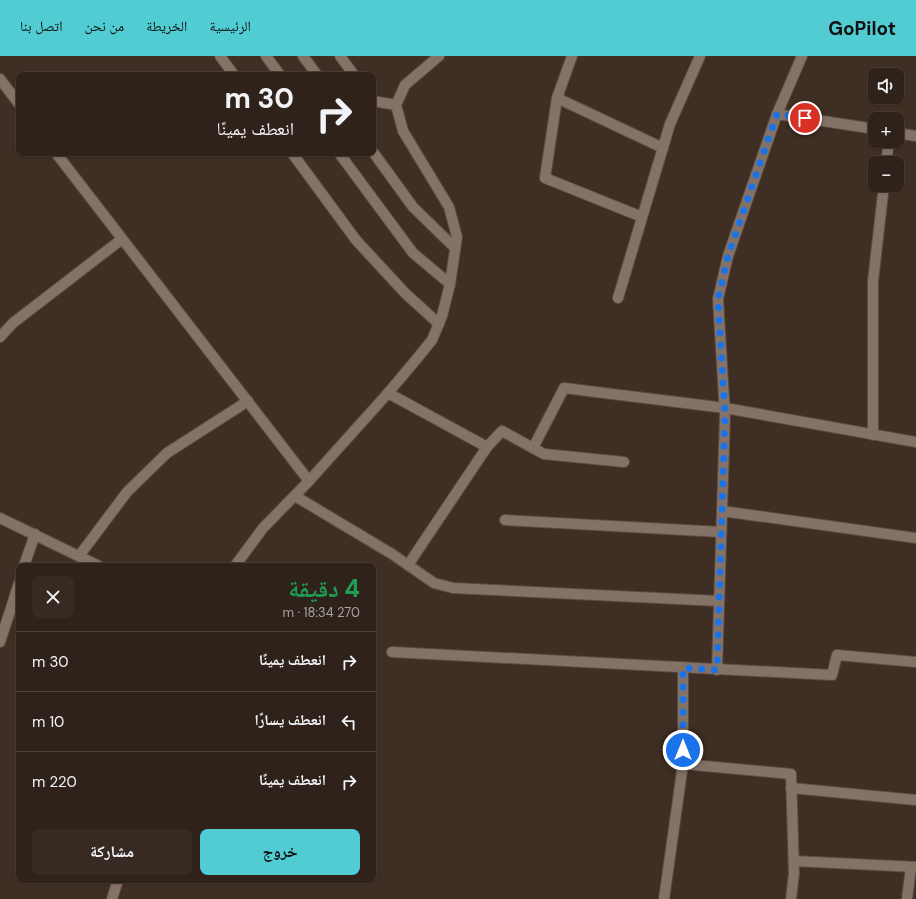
<!DOCTYPE html>
<html lang="ar">
<head>
<meta charset="utf-8">
<style>
  body { margin:0; font-family:"DM Sans","Noto Naskh Arabic",sans-serif; background:#372a23; color:#f1f3f6; direction:rtl; height:100vh; display:flex; flex-direction:column; font-size:15px; white-space:nowrap }
  * { box-sizing:border-box; margin:0 }
  p { font-size:13px; color:#a7a4a2 }
  .icon { flex:none; width:22px; height:22px; fill:none; stroke:currentColor; stroke-width:2; stroke-linecap:round; stroke-linejoin:round }
  .map { position:relative; flex:1; overflow:hidden; direction:ltr }
  .drawer { position:absolute; left:16px; top:507px; width:360px; height:320px; display:flex; flex-direction:column; background:#2f221a; border-radius:8px; box-shadow:0 1px 3px #0004,0 0 0 1px #4a3f39; direction:rtl }
  .drawer>* { flex:none }
  .guide { position:absolute; left:16px; top:16px; width:360px; height:84px; border-radius:8px; box-shadow:0 1px 3px #0004,0 0 0 1px #4a3f39; direction:rtl; background:#2f221a; color:#f1f3f6; overflow:hidden }
  .controls { position:absolute; left:868px; top:12px; display:grid; gap:8px }
  .controls a { display:grid; place-items:center; width:36px; height:36px; border-radius:8px; background:#2f221a; box-shadow:0 1px 3px #0004,0 0 0 1px #4a3f39; font-size:20px }
  .pin { position:absolute; display:grid; place-items:center; width:34px; height:34px; color:#fff; margin:-17px; border:2px solid #fff; border-radius:50%; box-shadow:0 1px 4px #0007 }
  .me { position:absolute; width:44px; margin:-22px; rotate:0deg; stroke-linejoin:round; filter:drop-shadow(0 0 3px #0008) }
  .turn { display:flex; align-items:center; gap:14px; height:84px; padding:0 16px; font-size:18px }
  .turn .icon { width:52px; height:52px; stroke-width:2.5 }
  .turn b { display:block; font-size:28px; line-height:34px }
  .round { display:grid; place-items:center; flex:none; width:42px; height:42px; border-radius:8px; background:#372a23 }
  .headline { display:flex; align-items:center; justify-content:space-between; height:68px; padding:0 16px }
  h1 { font-size:24px; font-weight:800; line-height:30px; color:#1e9e55 }
  .primary-button { display:flex; gap:8px; margin-top:auto; padding:8px 16px }
  .primary-button a { flex:1; height:46px; border-radius:8px; background:#51ccd2; color:#111; font-size:16px; font-weight:800; line-height:46px; text-align:center }
  .primary-button a+a { background:#372a23; color:#f1f3f6 }
  ul { padding:0; list-style:none }
  li { display:flex; align-items:center; gap:12px; height:60px; padding:0 16px; border-top:1px solid #4a3f39 }
  li div { flex:1 }
  li b { display:block; font-size:15px }
  li em { font-style:normal }
  header { display:flex; align-items:center; gap:24px; box-sizing:border-box; height:56px; padding:0 20px; background:#51ccd2; color:#111 }
  header strong { font-size:19px }
  nav { display:flex; gap:22px; margin-inline-start:auto; font-size:14px }
  .map>svg:first-child { display:block }
  .lines { fill:none; stroke-linecap:round; stroke-linejoin:round }
  .minor-casing { stroke:#5b4d44; stroke-width:12 }
  .minor { stroke:#857266; stroke-width:10 }
  .route { stroke:#1a73e8; stroke-width:7; stroke-dasharray:0 12.6 }
</style>
</head>
<body>
<header>
<strong>GoPilot</strong>
<nav><a>الرئيسية</a><a>الخريطة</a><a>من نحن</a><a>اتصل بنا</a></nav>
</header>
<div class="map">
<svg width="916" height="843" viewBox="0 0 916 843">
  <rect width="100%" height="100%" fill="#3f2e23"/>
  <g class="lines">
    <defs>
      <g id="minor">
        <path d="M220,0l14,19"/>
        <path d="M266,0l14,19"/>
        <path d="M303,0l14,19"/>
        <path d="M340,0l14,19"/>
        <path d="M572,0l-15,42 -12,80 97,39"/>
        <path d="M0,23l19,25"/>
        <path d="M557,42l106,50"/>
        <path d="M373,45l23,4"/>
        <path d="M777,58l98,15"/>
        <path d="M897,77l19,3"/>
        <path d="M373,96l40,55 42,41"/>
        <path d="M56,97l253,328"/>
        <path d="M292,97l64,87 49,53 34,31"/>
        <path d="M339,97l74,100 37,31"/>
        <path d="M886,107l3,-22"/>
        <path d="M618,242l52,-174 30,-68"/>
        <path d="M0,281l13,-14 109,-84"/>
        <path d="M388,337l99,54 15,-16 42,23 80,8"/>
        <path d="M873,379v-154l11,-96"/>
        <path d="M533,392l31,-60 161,20 191,34"/>
        <path d="M295,440l97,58 42,29 19,5 266,13"/>
        <path d="M722,455l194,27"/>
        <path d="M0,462l99,48"/>
        <path d="M505,464l216,12"/>
        <path d="M79,500l48,-64 40,-39 81,-52"/>
        <path d="M408,509l79,-118"/>
        <path d="M24,510l11,-32"/>
        <path d="M235,510l28,-38 46,-47 79,-88 27,-32 17,-21 10,-24 8,-32 7,-47 -8,-30 -46,-76 -7,-26 9,-20 34,-29"/>
        <path d="M0,586l19,-59"/>
        <path d="M392,596l440,23 5,-20 79,7"/>
        <path d="M717,614l8,-255 -7,-116 10,-43 49,-142 25,-58"/>
        <path d="M683,708l108,10 3,99 -3,26"/>
        <path d="M791,732l125,12"/>
        <path d="M794,805l122,6"/>
        <path d="M112,843l6,-19"/>
        <path d="M664,843l19,-135v-96"/>
        <path d="M907,843l4,-32"/>
      </g>
    </defs>
    <use href="#minor" class="minor-casing"/>
    <use href="#minor" class="minor"/>
  </g>
  <g class="lines">
    <path class="route" d="M683,694v-82l34,2 8,-255 -7,-116 10,-43 49,-142 28,4"/>
  </g>
</svg>
<div class="controls">
<a><svg class="icon" aria-label="sound" viewBox="0 0 24 24"><path d="M4 9h4l5-4v14l-5-4H4zM17 9q2 3 0 6"/></svg></a>
<a>+</a>
<a>−</a>
</div>
<div class="pin" style="left:805px;top:62px;background:#d93025"><svg class="icon" aria-label="arrive" viewBox="0 0 24 24"><path d="M6 21V4h12l-3 4 3 4H6"/></svg></div>
<svg class="me" style="left:683px;top:694px" viewBox="-20 -20 40 40"><circle r="17" fill="#1a73e8" stroke="#fff" stroke-width="3"/><path d="M0-11L8 9 0 5-8 9z" fill="#fff"/></svg>
<div class="guide">
<div class="turn"><svg class="icon" aria-label="right" viewBox="0 0 24 24"><path d="M7 20v-9h11M14 6l5 5-5 5"/></svg><div><b>30 m</b>انعطف يمينًا</div></div>
</div>
<section class="drawer">
<div class="headline"><div><h1>4 دقيقة</h1><p>270 m · 18:34</p></div><a class="round"><svg class="icon" aria-label="close" viewBox="0 0 24 24"><path d="M6 6l12 12M18 6L6 18"/></svg></a></div>
<ul>
<li><svg class="icon" aria-label="right" viewBox="0 0 24 24"><path d="M7 20v-9h11M14 6l5 5-5 5"/></svg><div><b>انعطف يمينًا</b></div><em>30 m</em></li>
<li><svg class="icon" aria-label="left" viewBox="0 0 24 24"><path d="M17 20v-9H6M10 6l-5 5 5 5"/></svg><div><b>انعطف يسارًا</b></div><em>10 m</em></li>
<li><svg class="icon" aria-label="right" viewBox="0 0 24 24"><path d="M7 20v-9h11M14 6l5 5-5 5"/></svg><div><b>انعطف يمينًا</b></div><em>220 m</em></li>
</ul>
<div class="primary-button"><a>خروج</a><a>مشاركة</a></div>
</section>
</div>
</body>
</html>
